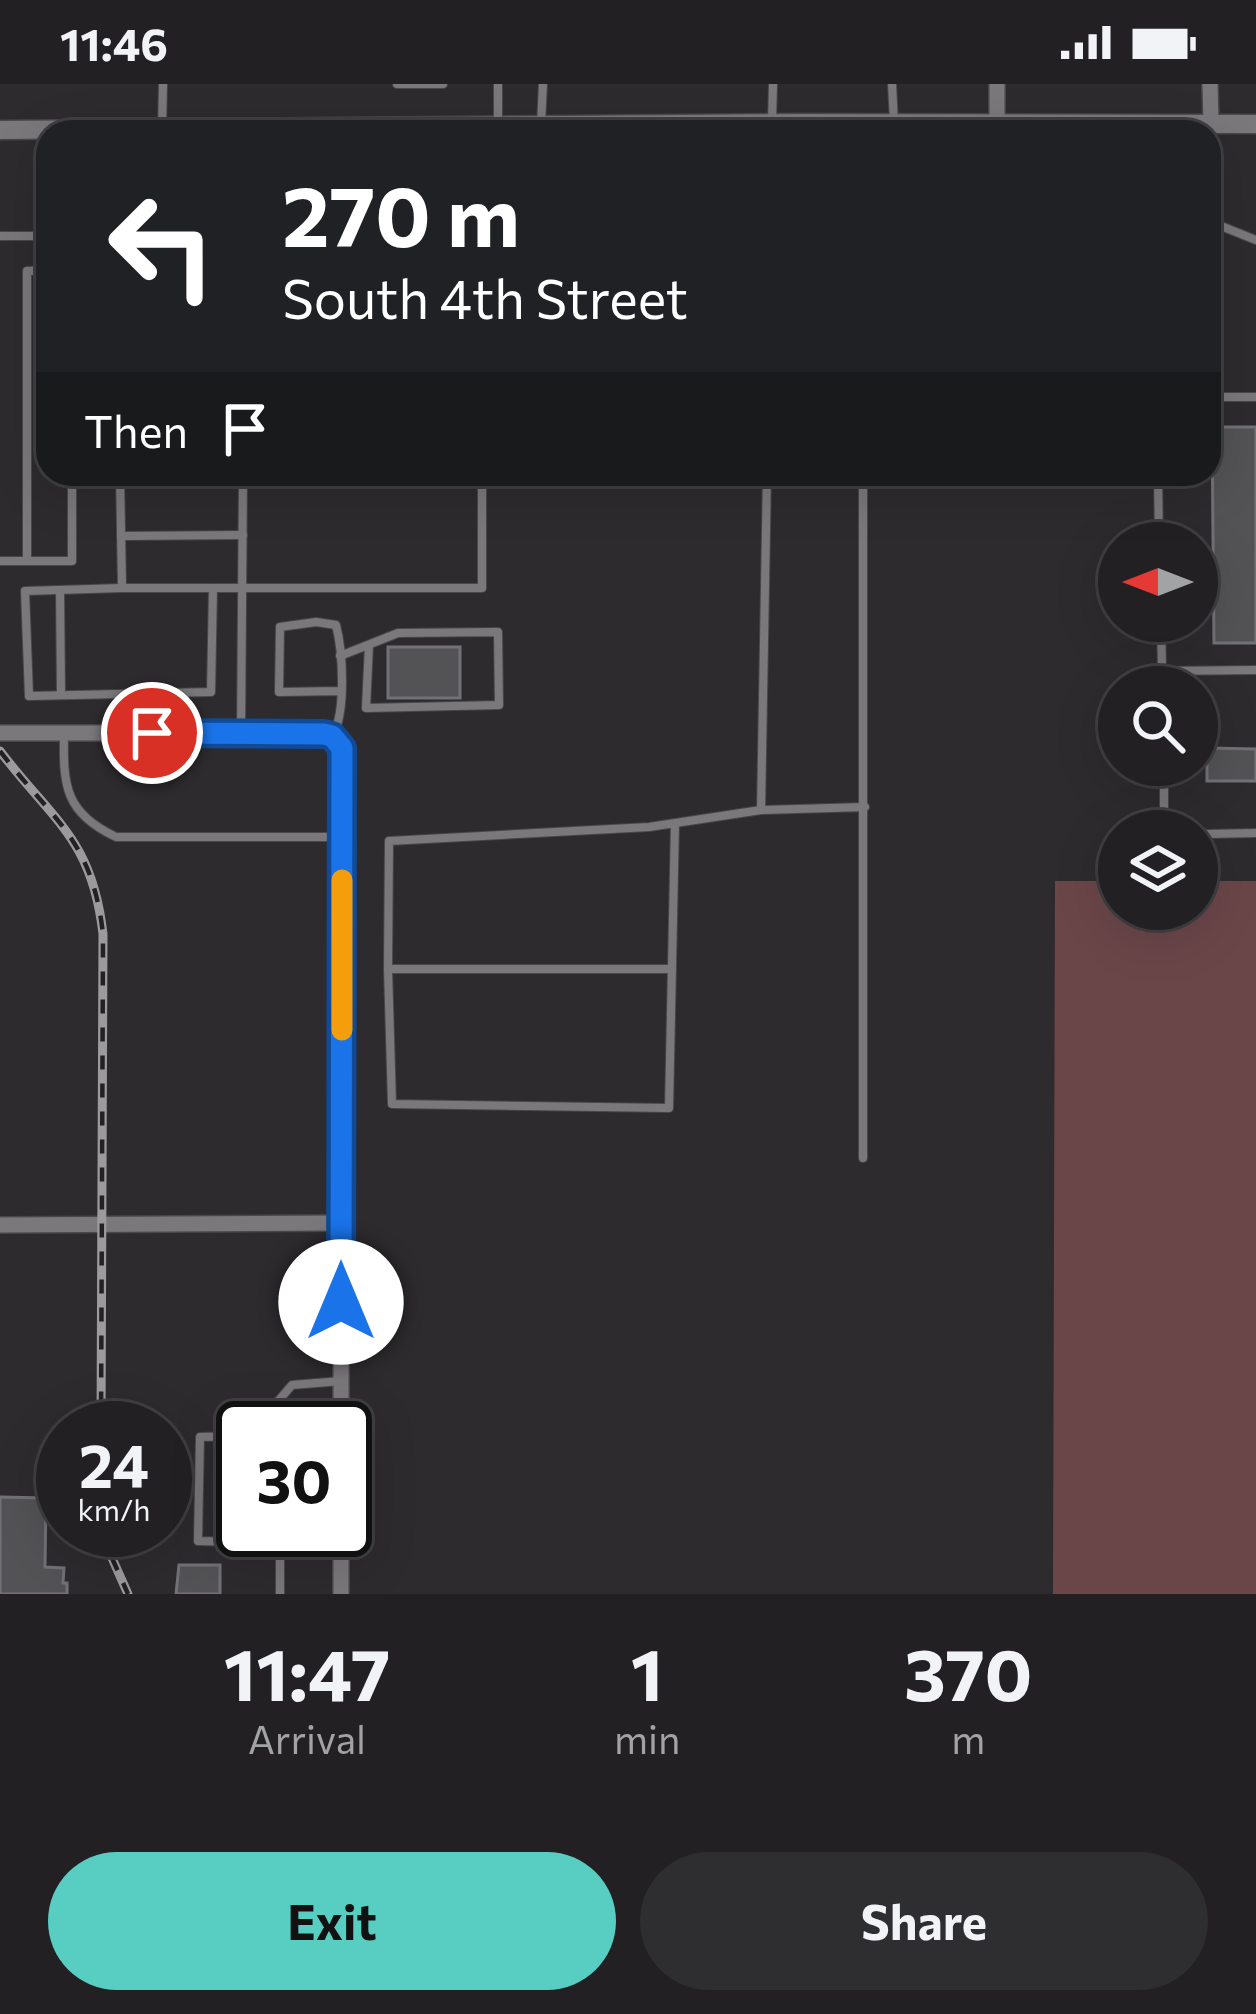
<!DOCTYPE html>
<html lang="en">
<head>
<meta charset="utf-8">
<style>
  body { margin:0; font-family:Commissioner,sans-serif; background:#2e2d2f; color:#f1f3f6; height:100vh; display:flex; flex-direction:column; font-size:45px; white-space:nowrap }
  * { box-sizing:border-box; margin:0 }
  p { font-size:39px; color:#a2a3a5 }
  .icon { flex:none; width:66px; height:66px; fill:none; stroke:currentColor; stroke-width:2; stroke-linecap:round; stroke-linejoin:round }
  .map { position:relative; height:1510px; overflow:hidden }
  .side { display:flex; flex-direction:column; background:#222022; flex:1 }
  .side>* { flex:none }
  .guide { position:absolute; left:36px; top:36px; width:1185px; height:366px; border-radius:36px; box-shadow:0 12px 48px #0002,0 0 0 3px #3f3e40; background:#202124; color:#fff; overflow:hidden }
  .needle { width:78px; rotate:270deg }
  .fabs { position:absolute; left:1098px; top:438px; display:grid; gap:24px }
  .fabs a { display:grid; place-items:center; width:120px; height:120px; border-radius:50%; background:#222022; box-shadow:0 12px 48px #0002,0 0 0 3px #3f3e40; font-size:60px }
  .speed { position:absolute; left:36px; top:1317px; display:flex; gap:24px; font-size:60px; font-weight:700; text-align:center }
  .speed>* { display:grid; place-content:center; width:156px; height:156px; border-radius:50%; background:#222022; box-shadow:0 12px 48px #0002,0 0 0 3px #3f3e40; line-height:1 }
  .speed small { font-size:30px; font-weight:400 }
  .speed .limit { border:6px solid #111; border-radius:18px; background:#fff; color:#111 }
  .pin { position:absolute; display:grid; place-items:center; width:102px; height:102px; color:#fff; margin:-51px; border:6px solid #fff; border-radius:50%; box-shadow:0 3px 12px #0007 }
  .me { position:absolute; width:132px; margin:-66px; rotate:0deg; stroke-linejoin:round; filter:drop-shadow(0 0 9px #0008) }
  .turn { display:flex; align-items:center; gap:42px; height:252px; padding:0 48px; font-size:54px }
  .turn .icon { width:156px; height:156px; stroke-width:2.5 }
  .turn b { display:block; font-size:84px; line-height:102px }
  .then { display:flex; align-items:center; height:114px; padding:0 48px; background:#0003; gap:24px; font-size:45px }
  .eta { display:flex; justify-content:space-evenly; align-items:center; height:204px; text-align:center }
  .eta b { font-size:72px; font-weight:700; line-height:84px }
  .cta { display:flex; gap:24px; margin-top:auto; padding:24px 48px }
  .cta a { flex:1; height:138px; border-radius:72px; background:#57cec1; color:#111; font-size:48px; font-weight:700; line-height:138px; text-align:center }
  .cta a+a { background:#2e2d2f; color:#f1f3f6 }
  .status { display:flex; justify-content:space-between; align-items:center; height:84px; padding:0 60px; background:#222022; direction:ltr }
  .status svg { height:33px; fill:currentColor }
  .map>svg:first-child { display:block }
  .green { fill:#6b4649 }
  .building { fill:#535356; stroke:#727276; stroke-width:3 }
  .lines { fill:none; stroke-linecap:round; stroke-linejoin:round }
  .service-casing { stroke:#494749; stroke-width:10 }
  .minor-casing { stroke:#494749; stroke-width:18 }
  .tertiary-casing { stroke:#494749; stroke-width:21 }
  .service { stroke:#7b787c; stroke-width:8 }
  .minor { stroke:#7b787c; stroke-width:15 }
  .tertiary { stroke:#7b787c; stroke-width:18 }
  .rail-casing { stroke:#9c9a9d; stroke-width:9 }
  .rail { stroke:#242124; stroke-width:4.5; stroke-dasharray:14; stroke-linecap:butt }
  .route-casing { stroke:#114b97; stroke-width:30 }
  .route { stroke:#1a73e8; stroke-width:21 }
  .slow { stroke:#f59e0b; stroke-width:21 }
</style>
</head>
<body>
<div class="status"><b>11:46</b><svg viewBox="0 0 49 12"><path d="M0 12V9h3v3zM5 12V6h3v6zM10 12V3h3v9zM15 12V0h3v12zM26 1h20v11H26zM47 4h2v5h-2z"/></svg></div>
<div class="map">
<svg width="1256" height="1510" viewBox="0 0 1256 1510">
  <rect width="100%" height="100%" fill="#2d2b2e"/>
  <path class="green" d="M1055,797h64v28h78v-28h59v713h-203z"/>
  <g class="building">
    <path d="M1212,343h44v216h-42z"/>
    <rect x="388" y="563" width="72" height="51"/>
    <path d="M1207,664l49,1v32h-49z"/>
    <path d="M0,1413l46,1 -1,69 19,1 -1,15h4v11h-67z"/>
    <path d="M179,1481h41v29h-44z"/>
  </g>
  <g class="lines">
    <defs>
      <g id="service">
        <path d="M397,0h46"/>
        <path d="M498,0v40"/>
        <path d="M892,0l2,38"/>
        <path d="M772,37l1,-37"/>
        <path d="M541,40l2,-40"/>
        <path d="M162,45l1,-45"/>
        <path d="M1209,142h12l35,14"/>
        <path d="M0,152h48"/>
        <path d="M1209,313h47"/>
        <path d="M120,390l2,114h360v-114"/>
        <path d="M767,390l-6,336 104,-3"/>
        <path d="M1158,390l1,69"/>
        <path d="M121,452l122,-1"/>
        <path d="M0,477h72v-87"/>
        <path d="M27,477v-290l21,-1"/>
        <path d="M122,504l-97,3 4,105 182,-4 2,-104"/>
        <path d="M60,506l1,105"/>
        <path d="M1161,537l1,50 94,-1"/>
        <path d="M340,572l58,-23 100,-1 1,73 -133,3 3,-63"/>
        <path d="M241,648l2,-258"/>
        <path d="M64,650c-1,52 1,79 52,103h225"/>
        <path d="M333,651c13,-24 10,-83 3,-110l-20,-3 -36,5 -1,65 61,-1"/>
        <path d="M1164,681v53l42,16 50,-1"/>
        <path d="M675,739l-6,285 -277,-4 -4,-135 1,-128 260,-14 112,-17"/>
        <path d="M388,885h284"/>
        <path d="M863,1074v-684"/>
        <path d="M255,1344l37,-43 49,-4"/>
        <path d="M243,1352l-43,1 -2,104 82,2v51"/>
      </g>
      <g id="minor">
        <path d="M997,0v40"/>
        <path d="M1210,0l1,39"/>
        <path d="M0,649h310l23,4 9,11 -1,680"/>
        <path d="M0,1141l342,-2"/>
        <path d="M341,1510v-64"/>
      </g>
      <path id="tertiary" d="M0,46l799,-7 457,1"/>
    </defs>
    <use href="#service" class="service-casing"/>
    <use href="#minor" class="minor-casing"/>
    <use href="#tertiary" class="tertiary-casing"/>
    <use href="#service" class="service"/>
    <use href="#minor" class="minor"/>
    <use href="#tertiary" class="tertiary"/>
    <defs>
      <g id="rail">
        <path d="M0,667c53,70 92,87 103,183l-2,494"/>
        <path d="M106,1446l6,28 16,36"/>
      </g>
    </defs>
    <use href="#rail" class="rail-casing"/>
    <use href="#rail" class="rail"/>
  </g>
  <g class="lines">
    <defs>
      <path id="route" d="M152,649l172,1 8,2 10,12 -1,554"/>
    </defs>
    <use href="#route" class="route-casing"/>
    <use href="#route" class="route"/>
    <path class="slow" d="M342,946v-150"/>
  </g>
</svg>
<div class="fabs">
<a><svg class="needle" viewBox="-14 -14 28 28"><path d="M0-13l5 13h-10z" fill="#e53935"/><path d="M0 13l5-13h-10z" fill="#a2a3a5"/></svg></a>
<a><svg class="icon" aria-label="search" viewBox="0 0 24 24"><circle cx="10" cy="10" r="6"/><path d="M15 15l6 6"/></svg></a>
<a><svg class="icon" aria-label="layers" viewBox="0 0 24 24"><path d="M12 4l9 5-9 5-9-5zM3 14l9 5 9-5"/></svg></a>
</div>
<div class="speed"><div>24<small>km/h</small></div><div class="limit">30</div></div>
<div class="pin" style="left:152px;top:649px;background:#d93025"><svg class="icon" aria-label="arrive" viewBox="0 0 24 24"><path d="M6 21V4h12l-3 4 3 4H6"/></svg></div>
<svg class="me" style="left:341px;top:1218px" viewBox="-20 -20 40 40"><circle r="19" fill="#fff"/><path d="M0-13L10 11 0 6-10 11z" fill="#1a73e8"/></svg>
<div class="guide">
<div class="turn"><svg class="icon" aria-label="left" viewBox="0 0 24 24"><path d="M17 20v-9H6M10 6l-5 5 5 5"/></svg><div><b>270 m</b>South 4th Street</div></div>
<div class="then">Then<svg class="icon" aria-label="arrive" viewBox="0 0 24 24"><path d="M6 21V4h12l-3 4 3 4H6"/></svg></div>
</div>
</div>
<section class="side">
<div class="eta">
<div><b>11:47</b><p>Arrival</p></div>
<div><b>1</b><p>min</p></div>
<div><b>370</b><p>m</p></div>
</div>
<div class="cta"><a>Exit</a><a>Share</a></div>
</section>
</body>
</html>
